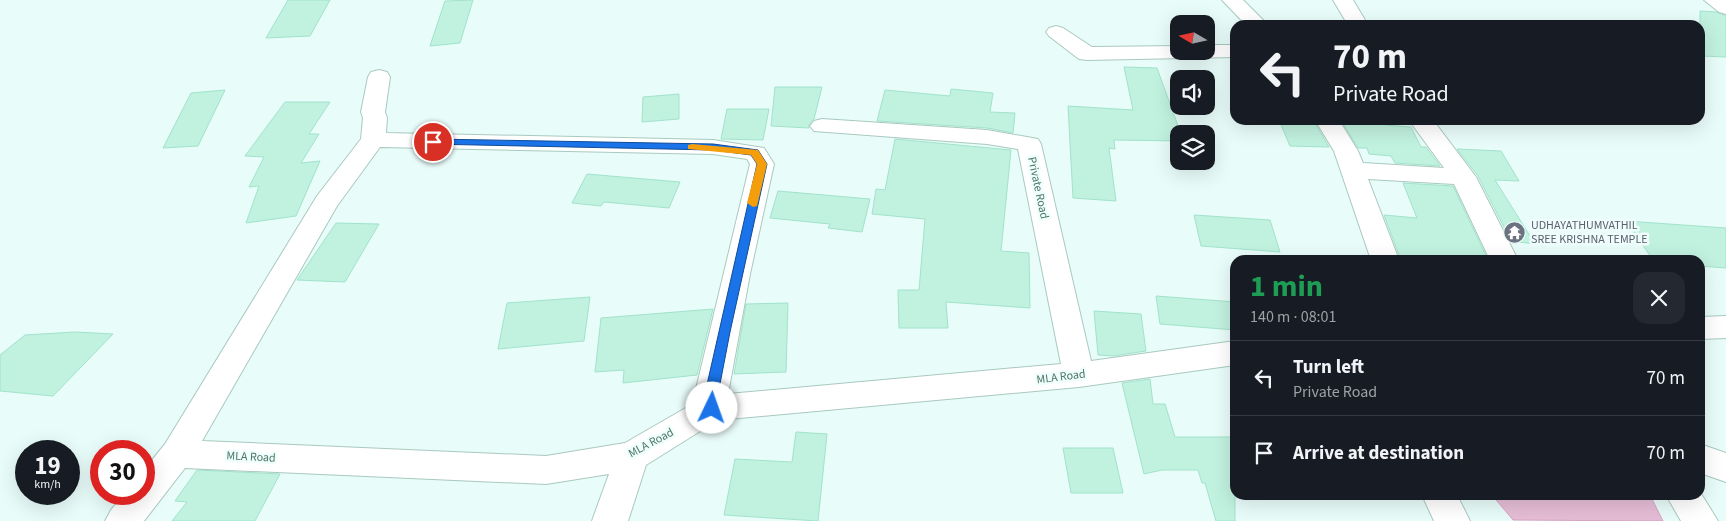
<!DOCTYPE html>
<html lang="en">
<head>
<meta charset="utf-8">
<style>
  body { margin:0; font-family:"Source Sans 3",sans-serif; background:#242831; color:#f1f3f6; height:100vh; display:flex; flex-direction:column; font-size:19px; white-space:nowrap }
  * { box-sizing:border-box; margin:0 }
  p { font-size:16px; color:#9ea1a6 }
  .icon { flex:none; width:28px; height:28px; fill:none; stroke:currentColor; stroke-width:2; stroke-linecap:round; stroke-linejoin:round }
  .map { position:relative; flex:1; overflow:hidden }
  .details { position:absolute; left:1230px; top:255px; width:475px; height:245px; display:flex; flex-direction:column; background:#171b24; border-radius:15px; box-shadow:0 5px 20px #0002 }
  .details>* { flex:none }
  .top-card { position:absolute; left:1230px; top:20px; width:475px; height:105px; border-radius:15px; box-shadow:0 5px 20px #0002; background:#171b24; color:#f1f3f6; overflow:hidden }
  .needle { width:32px; rotate:279deg }
  .buttons { position:absolute; left:1170px; top:15px; display:grid; gap:10px }
  .buttons a { display:grid; place-items:center; width:45px; height:45px; border-radius:10px; background:#171b24; box-shadow:0 5px 20px #0002; font-size:25px }
  .speed { position:absolute; left:15px; top:440px; display:flex; gap:10px; font-size:25px; font-weight:700; text-align:center }
  .speed>* { display:grid; place-content:center; width:65px; height:65px; border-radius:50%; background:#171b24; box-shadow:0 5px 20px #0002; line-height:1 }
  .speed small { font-size:12px; font-weight:400 }
  .speed .limit { border:8px solid #d22; background:#fff; color:#111 }
  .pin { position:absolute; display:grid; place-items:center; width:42px; height:42px; color:#fff; margin:-21px; border:2px solid #fff; border-radius:50%; box-shadow:0 1px 5px #0007 }
  .me { position:absolute; width:55px; margin:-28px; rotate:3deg; stroke-linejoin:round; filter:drop-shadow(0 0 4px #0008) }
  .turn { display:flex; align-items:center; gap:18px; height:105px; padding:0 20px; font-size:22px }
  .turn .icon { width:65px; height:65px; stroke-width:2.5 }
  .turn b { display:block; font-size:35px; line-height:42px }
  .round { display:grid; place-items:center; flex:none; width:52px; height:52px; border-radius:15px; background:#242831 }
  .headline { display:flex; align-items:center; justify-content:space-between; height:85px; padding:0 20px }
  h1 { font-size:30px; font-weight:700; line-height:38px; color:#1e9e55 }
  ul { padding:0; list-style:none }
  li { display:flex; align-items:center; gap:15px; height:75px; padding:0 20px; border-top:1px solid #363941 }
  li div { flex:1 }
  li b { display:block; font-size:19px }
  li em { font-style:normal }
  .map>svg:first-child { display:block }
  .water { fill:#e5bdd6; stroke:#d7a3c2 }
  .building { fill:#c1f1df; stroke:#a1e3ca }
  .lines { fill:none; stroke-linecap:round; stroke-linejoin:round }
  .street-casing { stroke:#a9c9bf; stroke-width:2 }
  .street { fill:#fff; fill-rule:evenodd }
  .route { fill:#1a73e8; stroke:#114b97 }
  .slow { fill:#f59e0b }
  .labels { text-anchor:middle; dominant-baseline:central; stroke-width:5; stroke-linejoin:round; paint-order:stroke }
  .street-label { font-size:12px; fill:#4d7665; stroke:#effefc }
  .worship-label { font-size:12px; fill:#5b616d; stroke:#effefc; text-anchor:start }
</style>
</head>
<body>
<div class="map">
<svg width="1726" height="521" viewBox="0 0 1726 521">
  <rect width="100%" height="100%" fill="#e8fcf9"/>
  <path class="water" d="M1492,495h158l13,26 -150,-1z"/>
  <g class="building">
    <path d="M288,0h42l-20,36 -44,2z"/>
    <path d="M473,0l-13,43 -30,3 15,-45z"/>
    <path d="M1700,11l16,1 10,4v41l-26,-1z"/>
    <path d="M1124,67l33,1 24,66h-2v7l-65,-1 1,9 -6,-1 7,53 -43,-3 -5,-92 65,4z"/>
    <path d="M775,87h47l-8,32 -5,6v3l-38,-2z"/>
    <path d="M951,89l42,4 -3,19 25,1 -2,20 -26,-5 -110,-7 8,-31 65,6z"/>
    <path d="M225,90l-27,56 -35,2 28,-55z"/>
    <path d="M679,94v25l-37,3 1,-25z"/>
    <path d="M285,102h45l-21,32h10l-18,29 19,-2 -24,55 -50,7 13,-37 -10,1 15,-30 -19,-1z"/>
    <path d="M727,109h42l-6,31 -42,-1z"/>
    <path d="M1279,120h34l16,27 -39,-1z"/>
    <path d="M1341,120h42l2,5 26,2 10,20h5l14,19 -45,-3 -4,-7 -22,-2 -2,-6h-9z"/>
    <path d="M895,139l116,11 -10,101 28,2 1,55 -84,-6 2,26h-49l-1,-38h21l6,-71 -53,-5 4,-25 9,1z"/>
    <path d="M1457,149l44,2 18,30 -24,-1 40,64 -24,-3 -33,-65z"/>
    <path d="M587,174l93,8 -11,26 -65,-6 -3,4 -29,-3z"/>
    <path d="M1403,183l50,3 35,74h-87l-17,-45 33,3z"/>
    <path d="M778,191l92,8 -8,33 -34,-4 2,-4 -60,-6z"/>
    <path d="M1194,215l76,5 10,32 -79,-6z"/>
    <path d="M1626,221l100,7v40l-26,-2v-6h-47z"/>
    <path d="M336,223l43,1 -34,58 -48,-2z"/>
    <path d="M1156,296l79,6v28l-75,-6z"/>
    <path d="M590,297l-6,44 -86,8 9,-46z"/>
    <path d="M788,303l-2,69 -52,2 12,-70z"/>
    <path d="M713,309l-16,66 -74,8 1,-13 -29,2 6,-54z"/>
    <path d="M1094,311l47,3 5,37 -33,5 -15,-1z"/>
    <path d="M75,332l38,2 -60,62 -53,-5v-36l25,-20z"/>
    <path d="M1150,379l3,25h12l10,33h60v84h-19l-11,-38h-3l-4,-13h-36l-18,4 -22,-91z"/>
    <path d="M796,432l31,2 -9,87 -94,-6 11,-56 57,3z"/>
    <path d="M1063,448h50l10,45h-52z"/>
    <path d="M197,470l83,4 -25,47h-83l15,-19 -12,-1z"/>
  </g>
  <g class="lines">
    <defs>
      <g id="street">
        <path d="M1222,0h21l25,25h-22z"/>
        <path d="M1333,0h20l15,25h-20z"/>
        <path d="M1704,0h22v14l-7,-2z"/>
        <path d="M1056,26l7,2 29,19 87,-1v5h27v-6h29v12l-148,3 -8,-1 -30,-23 -3,-4 3,-4z"/>
        <path d="M379,70l8,2 3,5 -5,35 2,6 -1,15 327,7 51,8 10,16 -24,110 -22,120 333,-30 -43,-215 -31,-5 -173,-13 -4,-5 4,-5 8,-2 165,11 51,9 3,5 50,217 144,-20v24l-156,22 -361,33 -72,45 -18,56h-36l17,-47 -63,10 -361,-16 -41,53h-39l6,-11 13,-16h20v-24l21,-26 152,-248 44,-57 2,-21 -2,-6 7,-35 3,-5zM380,147l333,7 34,5 3,5 -54,225v13l-71,41 -79,13 -344,-15 135,-235z"/>
        <path d="M1315,120h24l19,31 5,12 81,5 -35,-48h24l43,57 42,83h-28l-36,-76 -86,-5 31,81h-28l-37,-109z"/>
        <path d="M1726,316v22l-26,1v-22z"/>
        <path d="M1700,444l26,9v29l-26,-9z"/>
        <path d="M1700,492l18,29h-37l-15,-26h34z"/>
        <path d="M1422,495h35l13,26h-36z"/>
      </g>
    </defs>
    <use href="#street" class="street-casing"/>
    <use href="#street" class="street"/>
  </g>
  <path class="route" d="M433,139l280,5 45,6 9,14 -37,168 -11,57 -2,23h-9l-2,-23 51,-225 -6,-9 -38,-5 -284,-6 -1,-2z"/>
  <path class="slow" d="M692,144l66,6 9,14 -10,42 -4,1 -6,-4 10,-39 -6,-9 -63,-6v-4z"/>
  <defs>
    <symbol id="temple-disc" viewBox="-11 -11 22 22"><circle r="9.5" fill="#6b7280" stroke="#effefc"/><path d="M0-6L5-2H3V0L6.5 2.5H4V6H1.5V3h-3V6H-4V2.5H-6.5L-3 0V-2H-5Z" fill="#fff"/></symbol>
  </defs>
  <g fill-rule="evenodd">
    <use href="#temple-disc" x="1502" y="220" width="25" height="25"/>
  </g>
  <g class="labels">
    <g class="street-label">
      <text transform="translate(1038 188) rotate(78)">Private Road</text>
      <text transform="translate(1061 377) rotate(-7)">MLA Road</text>
      <text transform="translate(651 443) rotate(-28)">MLA Road</text>
      <text transform="translate(251 457) rotate(3)">MLA Road</text>
    </g>
    <g class="worship-label">
      <text x="1531" y="225">UDHAYATHUMVATHIL<tspan x="1531" dy="14">SREE KRISHNA TEMPLE</tspan></text>
    </g>
  </g>
</svg>
<div class="buttons">
<a><svg class="needle" viewBox="-14 -14 28 28"><path d="M0-13l5 13h-10z" fill="#e53935"/><path d="M0 13l5-13h-10z" fill="#9ea1a6"/></svg></a>
<a><svg class="icon" aria-label="sound" viewBox="0 0 24 24"><path d="M4 9h4l5-4v14l-5-4H4zM17 9q2 3 0 6"/></svg></a>
<a><svg class="icon" aria-label="layers" viewBox="0 0 24 24"><path d="M12 4l9 5-9 5-9-5zM3 14l9 5 9-5"/></svg></a>
</div>
<div class="speed"><div>19<small>km/h</small></div><div class="limit">30</div></div>
<div class="pin" style="left:433px;top:142px;background:#d93025"><svg class="icon" aria-label="arrive" viewBox="0 0 24 24"><path d="M6 21V4h12l-3 4 3 4H6"/></svg></div>
<svg class="me" style="left:712px;top:408px" viewBox="-20 -20 40 40"><circle r="19" fill="#fff"/><path d="M0-13L10 11 0 6-10 11z" fill="#1a73e8"/></svg>
<div class="top-card">
<div class="turn"><svg class="icon" aria-label="left" viewBox="0 0 24 24"><path d="M17 20v-9H6M10 6l-5 5 5 5"/></svg><div><b>70 m</b>Private Road</div></div>
</div>
<section class="details">
<div class="headline"><div><h1>1 min</h1><p>140 m · 08:01</p></div><a class="round"><svg class="icon" aria-label="close" viewBox="0 0 24 24"><path d="M6 6l12 12M18 6L6 18"/></svg></a></div>
<ul>
<li><svg class="icon" aria-label="left" viewBox="0 0 24 24"><path d="M17 20v-9H6M10 6l-5 5 5 5"/></svg><div><b>Turn left</b><p>Private Road</p></div><em>70 m</em></li>
<li><svg class="icon" aria-label="arrive" viewBox="0 0 24 24"><path d="M6 21V4h12l-3 4 3 4H6"/></svg><div><b>Arrive at destination</b></div><em>70 m</em></li>
</ul>
</section>
</div>
</body>
</html>
